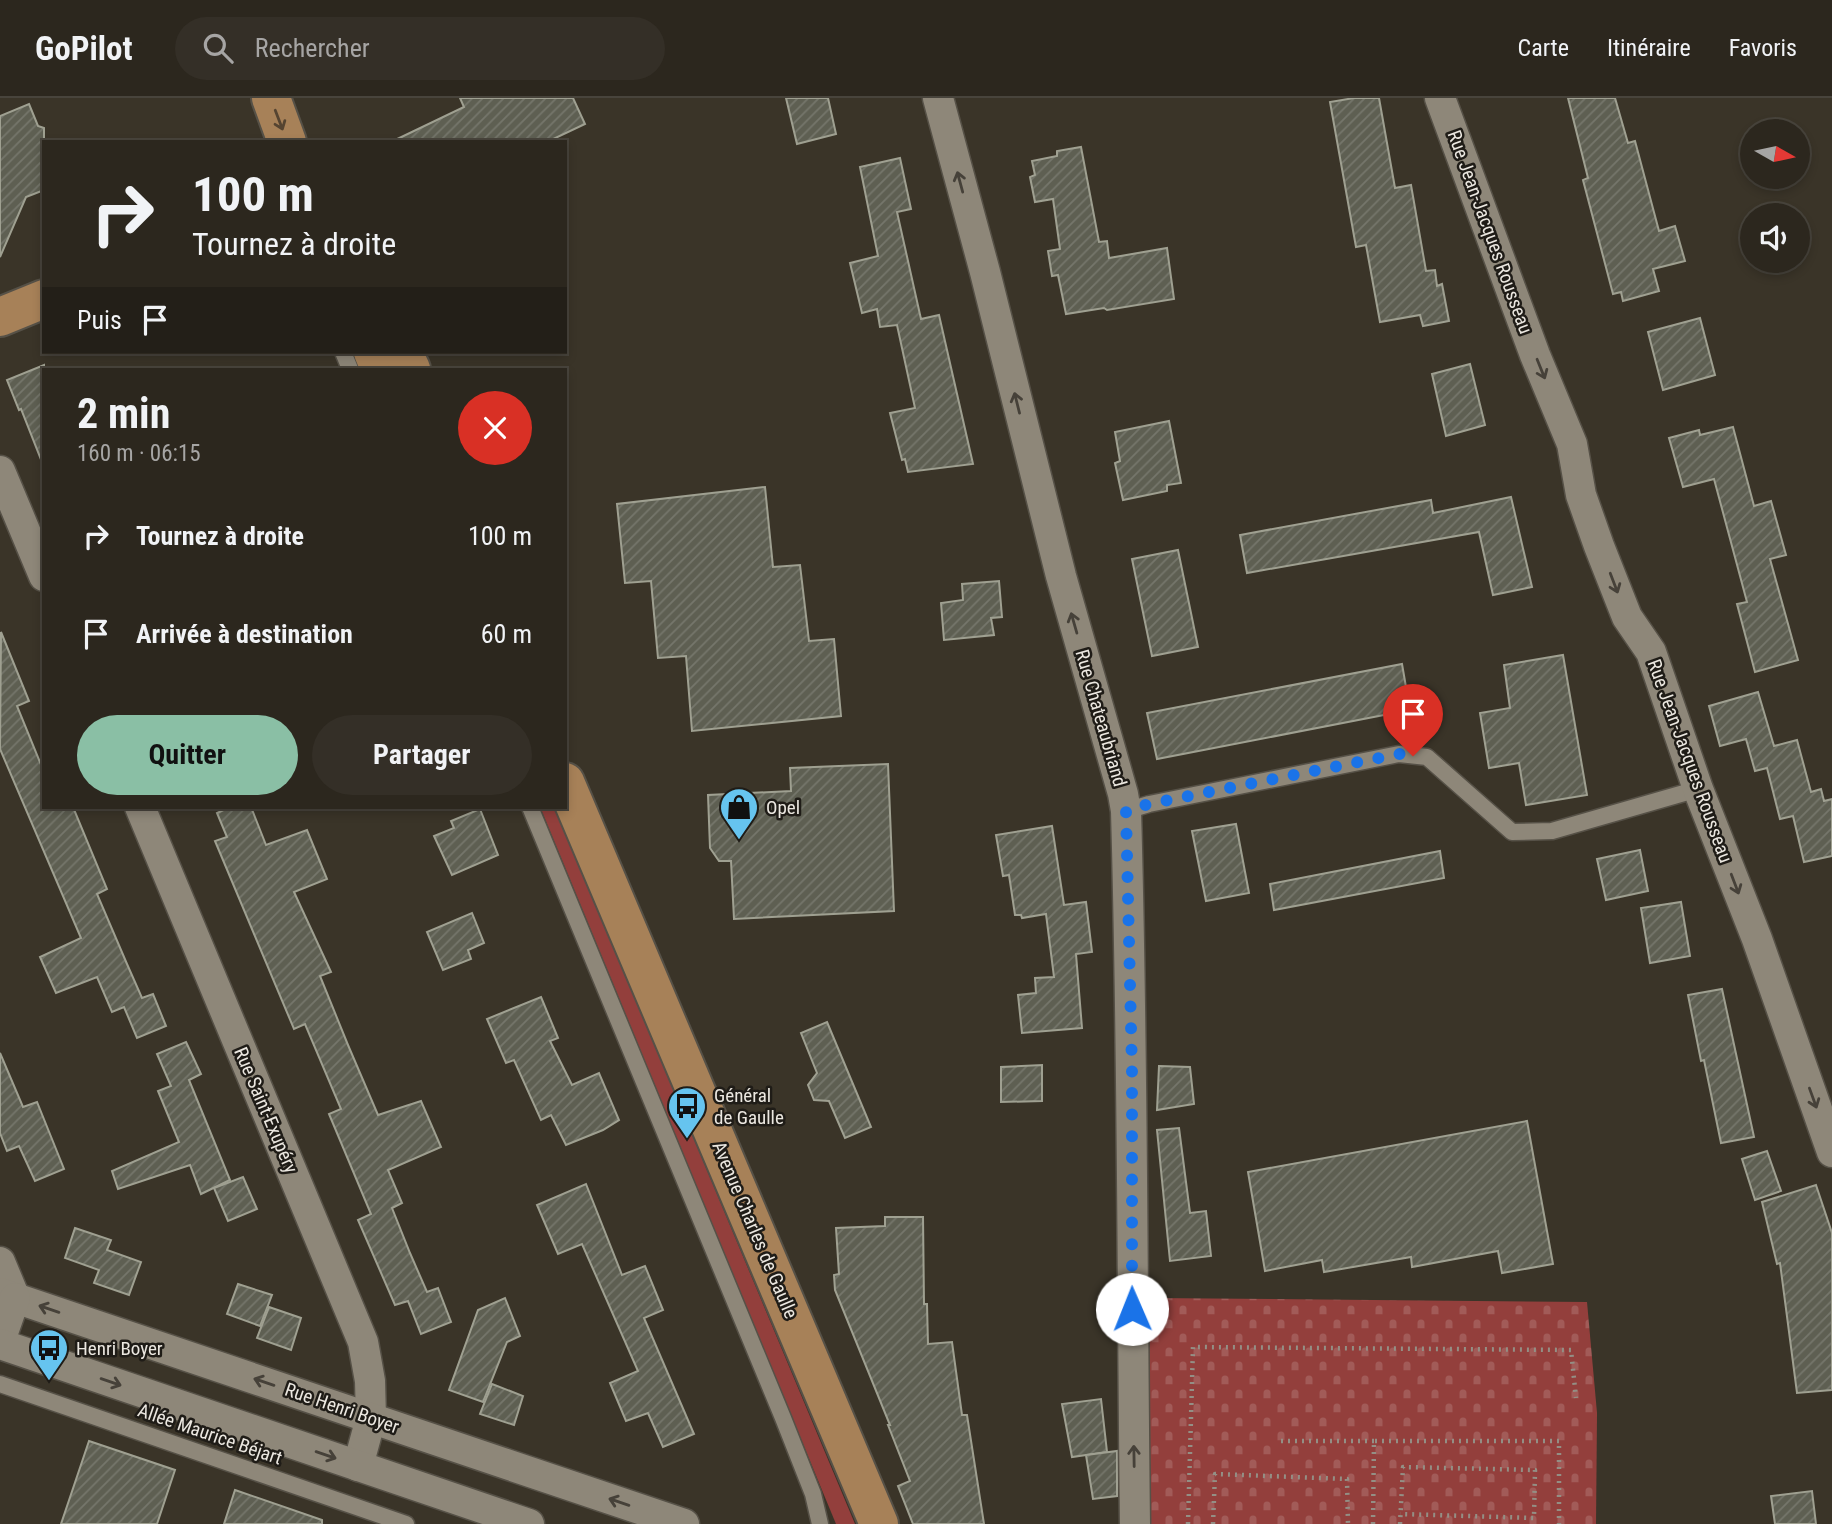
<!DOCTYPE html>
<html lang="fr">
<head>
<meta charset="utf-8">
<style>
  body { margin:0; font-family:"Roboto Condensed",sans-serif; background:#342f27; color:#f1f3f6; height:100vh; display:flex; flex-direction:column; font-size:26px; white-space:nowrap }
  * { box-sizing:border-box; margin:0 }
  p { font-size:23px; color:#a6a5a4 }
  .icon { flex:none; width:38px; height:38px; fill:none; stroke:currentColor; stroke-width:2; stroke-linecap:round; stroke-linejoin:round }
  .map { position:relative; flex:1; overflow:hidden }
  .side { position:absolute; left:42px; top:270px; width:525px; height:441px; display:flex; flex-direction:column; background:#2c271e; border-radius:0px; box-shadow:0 4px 10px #0003,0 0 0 2px #48443c }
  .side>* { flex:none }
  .hud { position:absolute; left:42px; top:42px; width:525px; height:214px; border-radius:0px; box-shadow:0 4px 10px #0003,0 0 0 2px #48443c; background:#2c271e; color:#f1f3f6; overflow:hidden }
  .needle { width:46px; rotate:99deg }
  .fabs { position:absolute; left:1740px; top:21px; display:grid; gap:14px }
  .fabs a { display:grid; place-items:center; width:70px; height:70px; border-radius:50%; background:#2c271e; box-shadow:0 4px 10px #0003,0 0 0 2px #48443c; font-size:35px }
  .pin { position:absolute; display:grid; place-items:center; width:60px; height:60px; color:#fff; margin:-72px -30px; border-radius:50% 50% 50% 0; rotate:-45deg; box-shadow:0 0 7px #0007 }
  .pin .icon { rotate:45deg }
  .me { position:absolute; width:77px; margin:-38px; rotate:359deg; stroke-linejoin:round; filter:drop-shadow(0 0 5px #0008) }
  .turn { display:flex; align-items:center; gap:24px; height:147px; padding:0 35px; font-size:32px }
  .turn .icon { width:91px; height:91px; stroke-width:2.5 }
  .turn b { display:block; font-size:49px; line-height:60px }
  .then { display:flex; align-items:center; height:66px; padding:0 35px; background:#0003; gap:14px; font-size:26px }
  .round { display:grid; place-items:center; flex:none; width:74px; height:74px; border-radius:37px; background:#342f27 }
  .overview { display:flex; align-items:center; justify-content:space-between; height:119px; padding:0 35px }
  h1 { font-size:42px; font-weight:700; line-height:52px }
  .primary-button { display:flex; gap:14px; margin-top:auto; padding:14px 35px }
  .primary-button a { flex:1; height:80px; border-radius:42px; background:#8abfa5; color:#111; font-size:28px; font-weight:700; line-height:80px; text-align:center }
  .primary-button a+a { background:#342f27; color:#f1f3f6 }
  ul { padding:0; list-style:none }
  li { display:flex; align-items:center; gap:21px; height:98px; padding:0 35px }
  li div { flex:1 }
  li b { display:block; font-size:26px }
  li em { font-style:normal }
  header { display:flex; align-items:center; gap:42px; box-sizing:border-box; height:98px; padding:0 35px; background:#2c271e; border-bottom:2px solid #48443c }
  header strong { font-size:33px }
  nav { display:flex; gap:38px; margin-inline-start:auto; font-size:24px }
  .search { width:490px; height:63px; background:#342f27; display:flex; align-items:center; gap:18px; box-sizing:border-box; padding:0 24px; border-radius:38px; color:#a6a5a4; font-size:26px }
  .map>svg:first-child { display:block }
  .green { fill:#933f3c }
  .cemetery { fill:url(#cemetery-stones) }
  .building { fill:url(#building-hatch); stroke:#9fa091; stroke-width:2 }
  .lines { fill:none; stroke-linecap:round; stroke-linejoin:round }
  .service-casing { stroke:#565147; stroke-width:19 }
  .minor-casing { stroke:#565147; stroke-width:33 }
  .secondary-casing { stroke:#565147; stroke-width:42 }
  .path { stroke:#948f85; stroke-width:4.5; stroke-dasharray:2 5; stroke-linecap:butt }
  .service { stroke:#8e8779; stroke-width:16 }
  .minor { stroke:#8e8779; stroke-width:30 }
  .secondary { stroke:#a78158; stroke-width:38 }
  .oneway { stroke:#554431 }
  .oneway2 { stroke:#464139 }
  .route { stroke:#1a73e8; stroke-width:12; stroke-dasharray:0 21.6 }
  .labels { text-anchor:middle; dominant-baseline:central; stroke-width:5; stroke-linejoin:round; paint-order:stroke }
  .street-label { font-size:19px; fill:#ece8e1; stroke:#1f1c17 }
  .poi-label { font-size:19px; fill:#ece8e1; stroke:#1f1c17; text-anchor:start }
</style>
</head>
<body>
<header>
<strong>GoPilot</strong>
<div class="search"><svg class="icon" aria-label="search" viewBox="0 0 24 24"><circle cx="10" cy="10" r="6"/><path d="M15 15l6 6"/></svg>Rechercher</div>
<nav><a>Carte</a><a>Itinéraire</a><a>Favoris</a></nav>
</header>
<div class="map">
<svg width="1832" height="1426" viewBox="0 0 1832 1426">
  <defs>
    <pattern id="cemetery-stones" width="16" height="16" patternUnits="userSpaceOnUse" patternTransform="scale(1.75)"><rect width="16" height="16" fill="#933f3c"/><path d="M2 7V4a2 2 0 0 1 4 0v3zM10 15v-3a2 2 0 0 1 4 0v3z" fill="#a25b58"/></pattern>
    <pattern id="building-hatch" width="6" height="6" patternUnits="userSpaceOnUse" patternTransform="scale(1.75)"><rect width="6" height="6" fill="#5e5f52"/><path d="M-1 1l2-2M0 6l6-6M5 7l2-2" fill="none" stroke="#75766b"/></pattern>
  </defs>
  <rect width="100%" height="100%" fill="#3a3428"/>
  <path class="green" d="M540,709h15l300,717h-19z"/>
  <path class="cemetery" d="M1150,1200l437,4 10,111 -1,111h-448z"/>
  <g class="building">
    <path d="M460,0h113l12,26 -38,18h-156l73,-35z"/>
    <path d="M786,0h42l8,36 -39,10z"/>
    <path d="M1354,0h25l16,90 16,-3 15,86 9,-1 2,16 5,-2 7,37 -26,5 -3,-11 -40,7 -14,-77 -10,2 -26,-145z"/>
    <path d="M1568,0h47l13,45 7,-2 24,90 16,-5 10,35 -32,8 6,22 -36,10 -2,-9 -8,2 -30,-114 5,-2z"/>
    <path d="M29,6l9,22 6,2v62l-18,7 -26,60v-141z"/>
    <path d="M1081,49l18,95 8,-1 2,17 58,-10 7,51 -67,11 -3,-2 -38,6 -8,-39 -6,1 -4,-25 12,-2 -7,-50 -18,3 -5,-25 5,-2 -3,-14 25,-5v-5z"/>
    <path d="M900,60l11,51 -14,3 24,107 18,-4 34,149 -65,8 -3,-13 -3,1 -12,-47 25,-5 -18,-83 -17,2 -3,-18 -15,4 -12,-50 28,-7 -18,-89z"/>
    <path d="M1700,220l15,57 -52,15 -15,-58z"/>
    <path d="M1470,266l15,61 -39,11 -14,-62z"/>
    <path d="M44,267v96l-2,1 -21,-53 -2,1 -12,-30z"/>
    <path d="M1169,323l12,62 -14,2v6l-44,9 -8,-37 5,-2 -5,-29z"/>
    <path d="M1733,329l21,79 17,-5 15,54 -16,4 28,101 -43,12 -18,-68 10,-2 -33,-123 -31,8 -14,-49 30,-8 1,5z"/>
    <path d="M765,389l8,80 27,-2 9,76 25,-2 7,77 -149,15 -6,-75 -28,2 -7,-77 -26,2 -8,-79z"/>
    <path d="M1511,399l21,90 -39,8 -14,-63 -232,41 -7,-38 191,-35 2,13z"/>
    <path d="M1178,452l20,97 -46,9 -20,-97z"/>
    <path d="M999,483l3,36 -11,1 3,17 -50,5 -3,-37 22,-3 -1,-16z"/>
    <path d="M1,534l28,69 -12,5 27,66v35h29l34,82 -10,5 30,70 15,34 11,-4 13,32 -29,12 -13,-31 -12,5 -15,-35 -41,16 -16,-36 41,-19 -81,-189z"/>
    <path d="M1563,557l24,140 -61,10 -7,-42 -30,5 -9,-55 30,-5 -6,-43z"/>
    <path d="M1402,566l8,46 -253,49 -10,-46z"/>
    <path d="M1758,594l16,54 23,-6 14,52 10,-3 3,12 8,-2v57l-28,6 -11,-46 -13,3 -13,-51 -12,3 -9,-32 -26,7 -11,-40z"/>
    <path d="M888,666l6,147 -160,8 -3,-58h-12l-9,-13 -2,-53 83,-4 -1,-23z"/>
    <path d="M230,709h21l15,38 41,-15 20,49 -33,13 37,80 -11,4 28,69 30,70 43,-14 20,46 -53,23 14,33 -10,5 18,45 17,39 11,-4 13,34 -30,12 -13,-33 -13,4 -37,-85 13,-6 -42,-100 12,-5 -36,-85 -11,5 -79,-188 12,-4 -10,-24z"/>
    <path d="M480,711l18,46 -46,20 -18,-39 20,-8 -3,-7z"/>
    <path d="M1236,726l13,69 -43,8 -14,-70z"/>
    <path d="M1052,728l12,79 22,-3 6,50 -16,2 6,74 -60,5 -4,-38 18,-2 -1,-15 19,-1 -8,-63 -24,4 -1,-3h-6l-6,-40 -6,1 -7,-41z"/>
    <path d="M1640,752l8,41 -42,9 -9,-41z"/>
    <path d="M1440,753l4,27 -170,32 -4,-26z"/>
    <path d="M1681,804l9,54 -40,7 -9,-55z"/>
    <path d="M472,815l12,30 -16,7 3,9 -28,11 -16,-38z"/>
    <path d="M1722,891l32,148 -33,6 -17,-83 -3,1 -13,-66z"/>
    <path d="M541,899l17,41 -8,3 22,44 27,-12 20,47 -16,10 -37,15 -15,-30 -10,5 -27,-60 -8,3 -19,-44z"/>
    <path d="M827,924l44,105 -26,11 -16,-37 -15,-1 -6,-15 9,-12 -16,-40z"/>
    <path d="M186,944l15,32 -12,6 41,100 -29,14 -11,-29 -72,24 -6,-18 67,-29 -21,-51 13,-5 -14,-32z"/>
    <path d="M0,955l23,54 14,-5 27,67 -29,12 -16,-35 -12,5 -7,-18z"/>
    <path d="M1042,967v36l-41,1v-35z"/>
    <path d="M1159,968l31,1 4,37 -37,6z"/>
    <path d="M1527,1023l26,143 -51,9 -4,-22 -86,16 -1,-10 -87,15 -2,-12 -57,11 -17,-99z"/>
    <path d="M1179,1030l11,85 16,-2 5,45 -41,5 -13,-131z"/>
    <path d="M1767,1053l14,40 -26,9 -13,-41z"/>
    <path d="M243,1079l14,32 -29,12 -14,-33z"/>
    <path d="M586,1086l36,91 23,-9 18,44 -19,8 50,116 -31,13 -15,-34 -22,8 -16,-38 28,-12 -56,-127 -24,10 -21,-49z"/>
    <path d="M1816,1087l16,48v157l-35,3 -17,-130 -3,1 -15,-62z"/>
    <path d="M885,1119h38l1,87h3l1,40 24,-2 10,73h5l17,109h-71l-15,-38 12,-5 -22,-56h2l-55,-135 -1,-15 5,-1 -3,-46 49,-2z"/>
    <path d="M75,1130l36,12 -4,10 34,12 -12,33 -35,-12 5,-13 -34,-12z"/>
    <path d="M238,1186l34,11 -12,31 -33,-12z"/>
    <path d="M505,1200l15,38 -13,6 -24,60 -34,-12 29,-80z"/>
    <path d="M269,1209l32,11 -10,32 -34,-12z"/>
    <path d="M492,1286l31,12 -9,29 -34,-11z"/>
    <path d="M1101,1301l6,53 -35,5 -10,-53z"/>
    <path d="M89,1343l86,29 -18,54h-96z"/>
    <path d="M1117,1353v45l-24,3 -7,-44z"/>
    <path d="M235,1392l87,30v4h-98z"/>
    <path d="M1812,1393l4,33h-41l-4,-28z"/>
  </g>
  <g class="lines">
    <defs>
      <g id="service">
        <path d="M343,254l7,17"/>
        <path d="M530,709l253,611 30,76 7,30"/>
        <path d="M1126,713l23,-7 250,-50 28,3 85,75 40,-1 146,-42"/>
        <path d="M0,1286l406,140"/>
      </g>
      <g id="minor">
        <path d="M938,0l47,174 76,304 62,218 3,17c7,238 6,475 9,713"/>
        <path d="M1440,0l95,257 37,89 9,51 18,51 28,71 24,35 47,137 59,150 75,213"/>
        <path d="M0,373l44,105"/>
        <path d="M140,709l223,535 7,39 1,37 -13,48"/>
        <path d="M0,1164l15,36"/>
        <path d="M0,1195l684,231"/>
        <path d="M0,1243l15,-43"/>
        <path d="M0,1246l529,180"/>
      </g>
      <g id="secondary">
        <path d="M271,0l16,44"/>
        <path d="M0,219l44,-18"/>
        <path d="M373,254l7,17"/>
        <path d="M403,254l8,17"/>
        <path d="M565,684l314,742"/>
      </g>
    </defs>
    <use href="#service" class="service-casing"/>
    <use href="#minor" class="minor-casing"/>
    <use href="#secondary" class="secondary-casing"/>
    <g class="path">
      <path d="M1281,1343h93"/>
      <path d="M1188,1426l5,-177 378,3 5,48"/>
      <path d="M1213,1426l2,-50 132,5 1,45"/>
      <path d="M1373,1426l1,-83h185v83"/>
      <path d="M1400,1426l3,-57 132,3 -1,48 -134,-4"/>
    </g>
    <use href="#service" class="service"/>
    <use href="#minor" class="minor"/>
    <use href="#secondary" class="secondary"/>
  </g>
  <defs><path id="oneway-shaft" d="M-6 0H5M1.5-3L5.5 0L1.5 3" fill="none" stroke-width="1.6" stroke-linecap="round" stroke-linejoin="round" transform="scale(1.75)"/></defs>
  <use class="oneway" href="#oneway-shaft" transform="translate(279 22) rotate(69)"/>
  <g class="oneway2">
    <use href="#oneway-shaft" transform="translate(960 84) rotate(-105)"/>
    <use href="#oneway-shaft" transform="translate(1541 271) rotate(68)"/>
    <use href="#oneway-shaft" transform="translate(1017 305) rotate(-104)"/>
    <use href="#oneway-shaft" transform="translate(1614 485) rotate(69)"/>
    <use href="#oneway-shaft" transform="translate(1074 525) rotate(-106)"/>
    <use href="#oneway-shaft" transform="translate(1735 786) rotate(69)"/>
    <use href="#oneway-shaft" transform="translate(1813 1000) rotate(70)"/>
    <use href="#oneway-shaft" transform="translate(49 1211) rotate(-161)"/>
    <use href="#oneway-shaft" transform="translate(111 1284) rotate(19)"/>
    <use href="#oneway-shaft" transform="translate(264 1284) rotate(-161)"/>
    <use href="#oneway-shaft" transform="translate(326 1357) rotate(19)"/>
    <use href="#oneway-shaft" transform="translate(1134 1358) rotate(-91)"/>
    <use href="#oneway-shaft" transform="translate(619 1404) rotate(-161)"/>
  </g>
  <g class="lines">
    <path class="route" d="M1132,1211v-239l-6,-259 23,-7 250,-50 14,2"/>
  </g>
  <defs>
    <symbol id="shop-pin" viewBox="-11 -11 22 30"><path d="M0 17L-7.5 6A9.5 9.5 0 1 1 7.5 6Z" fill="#66c4ef" stroke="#1f1c17"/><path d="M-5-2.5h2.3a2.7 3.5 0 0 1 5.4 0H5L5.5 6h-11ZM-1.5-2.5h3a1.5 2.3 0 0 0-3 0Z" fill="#111"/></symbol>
    <symbol id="bus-pin" viewBox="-11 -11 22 30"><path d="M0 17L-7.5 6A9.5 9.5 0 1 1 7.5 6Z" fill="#66c4ef" stroke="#1f1c17"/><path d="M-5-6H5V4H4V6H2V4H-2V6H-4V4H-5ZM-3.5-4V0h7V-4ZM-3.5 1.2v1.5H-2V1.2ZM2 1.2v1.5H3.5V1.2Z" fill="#111"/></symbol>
  </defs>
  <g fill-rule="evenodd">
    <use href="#shop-pin" x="717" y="687" width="44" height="60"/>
    <use href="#bus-pin" x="665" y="986" width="44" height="60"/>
    <use href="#bus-pin" x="27" y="1228" width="44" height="60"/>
  </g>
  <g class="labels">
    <g class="street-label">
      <text transform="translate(1490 134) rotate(70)">Rue Jean-Jacques Rousseau</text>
      <text transform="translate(1101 620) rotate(74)">Rue Chateaubriand</text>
      <text transform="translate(1690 663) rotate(70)">Rue Jean-Jacques Rousseau</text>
      <text transform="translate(266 1012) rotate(67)">Rue Saint-Exupéry</text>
      <text transform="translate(755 1132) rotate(67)">Avenue Charles de Gaulle</text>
      <text transform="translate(342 1310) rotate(19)">Rue Henri Boyer</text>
      <text transform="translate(210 1336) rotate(19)">Allée Maurice Béjart</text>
    </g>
    <g class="poi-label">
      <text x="766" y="709">Opel</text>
      <text x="714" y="997">Général<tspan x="714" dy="22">de Gaulle</tspan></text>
      <text x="76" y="1250">Henri Boyer</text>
    </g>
  </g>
</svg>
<div class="fabs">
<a><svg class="needle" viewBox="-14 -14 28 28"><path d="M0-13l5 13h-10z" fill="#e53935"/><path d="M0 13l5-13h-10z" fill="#a6a5a4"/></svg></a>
<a><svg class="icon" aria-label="sound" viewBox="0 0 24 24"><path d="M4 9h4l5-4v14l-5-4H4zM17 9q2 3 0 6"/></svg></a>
</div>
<div class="pin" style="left:1413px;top:658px;background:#d93025"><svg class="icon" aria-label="arrive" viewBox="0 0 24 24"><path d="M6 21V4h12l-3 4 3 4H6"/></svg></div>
<svg class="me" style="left:1132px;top:1211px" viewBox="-20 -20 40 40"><circle r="19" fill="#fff"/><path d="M0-13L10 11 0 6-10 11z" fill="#1a73e8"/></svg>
<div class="hud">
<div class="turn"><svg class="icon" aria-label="right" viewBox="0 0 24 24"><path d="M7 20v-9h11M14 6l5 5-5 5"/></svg><div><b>100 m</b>Tournez à droite</div></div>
<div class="then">Puis<svg class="icon" aria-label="arrive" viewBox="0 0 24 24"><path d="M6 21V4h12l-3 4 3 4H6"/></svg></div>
</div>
<section class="side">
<div class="overview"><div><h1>2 min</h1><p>160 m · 06:15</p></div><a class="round" style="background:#d93025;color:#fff"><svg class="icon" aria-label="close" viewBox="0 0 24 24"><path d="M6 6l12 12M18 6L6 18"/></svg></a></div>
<ul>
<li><svg class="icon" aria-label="right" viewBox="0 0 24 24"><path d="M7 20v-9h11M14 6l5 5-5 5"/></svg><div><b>Tournez à droite</b></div><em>100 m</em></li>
<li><svg class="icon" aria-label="arrive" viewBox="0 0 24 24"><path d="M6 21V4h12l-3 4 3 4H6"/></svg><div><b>Arrivée à destination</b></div><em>60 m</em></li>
</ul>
<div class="primary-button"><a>Quitter</a><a>Partager</a></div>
</section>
</div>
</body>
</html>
